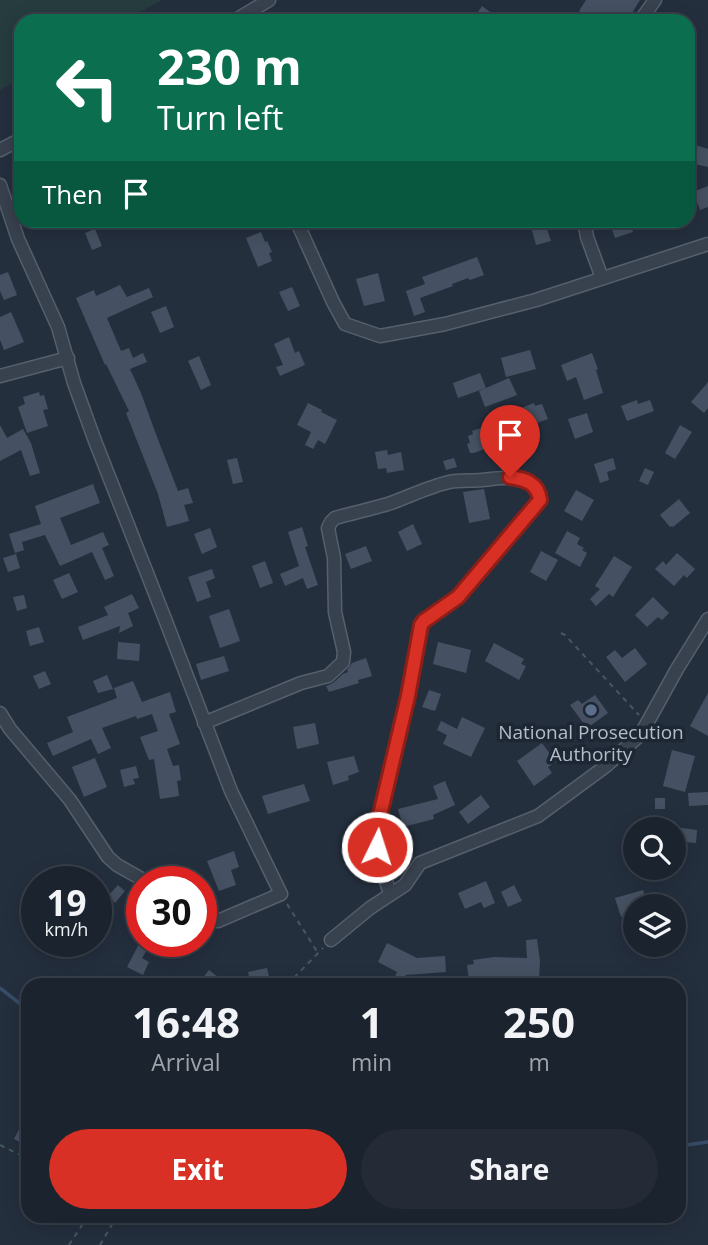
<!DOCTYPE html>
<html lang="en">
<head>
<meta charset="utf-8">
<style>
  body { margin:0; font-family:"Open Sans",sans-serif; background:#242b36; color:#f1f3f6; height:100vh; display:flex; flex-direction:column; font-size:26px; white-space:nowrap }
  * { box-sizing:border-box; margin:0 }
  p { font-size:23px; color:#a0a4aa }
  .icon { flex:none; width:38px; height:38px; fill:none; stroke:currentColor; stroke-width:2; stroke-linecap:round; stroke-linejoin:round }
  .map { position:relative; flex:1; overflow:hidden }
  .details { position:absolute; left:21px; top:978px; width:665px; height:245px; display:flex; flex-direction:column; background:#1b232e; border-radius:21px; box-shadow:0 4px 18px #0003,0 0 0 2px #39404a }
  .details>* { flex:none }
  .hud { position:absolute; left:14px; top:14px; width:681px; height:214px; border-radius:21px; box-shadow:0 4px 18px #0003,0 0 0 2px #39404a; background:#0b6e4f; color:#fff; overflow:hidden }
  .buttons { position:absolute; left:623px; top:817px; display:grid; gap:14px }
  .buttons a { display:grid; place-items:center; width:63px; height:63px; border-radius:50%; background:#1b232e; box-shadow:0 4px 18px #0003,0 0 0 2px #39404a; font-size:35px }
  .speed { position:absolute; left:21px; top:866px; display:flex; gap:14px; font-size:35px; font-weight:700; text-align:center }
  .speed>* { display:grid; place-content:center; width:91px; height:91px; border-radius:50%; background:#1b232e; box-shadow:0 4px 18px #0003,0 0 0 2px #39404a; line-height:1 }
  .speed small { font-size:18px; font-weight:400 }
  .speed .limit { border:10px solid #d22; background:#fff; color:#111 }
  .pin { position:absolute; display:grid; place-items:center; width:60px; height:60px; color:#fff; margin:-72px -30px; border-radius:50% 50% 50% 0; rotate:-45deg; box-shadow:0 0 7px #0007 }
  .pin .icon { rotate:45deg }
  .me { position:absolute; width:77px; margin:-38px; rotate:4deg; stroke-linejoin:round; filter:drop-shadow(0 0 5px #0008) }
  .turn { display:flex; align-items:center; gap:24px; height:147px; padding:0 28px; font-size:32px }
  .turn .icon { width:91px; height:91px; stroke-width:2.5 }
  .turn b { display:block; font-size:49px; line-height:60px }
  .then { display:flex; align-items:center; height:66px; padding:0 28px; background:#0003; gap:14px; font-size:26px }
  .eta { display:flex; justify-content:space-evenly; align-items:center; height:119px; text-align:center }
  .eta b { font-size:42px; font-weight:700; line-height:49px }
  .cta { display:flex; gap:14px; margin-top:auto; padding:14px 28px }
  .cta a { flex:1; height:80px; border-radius:42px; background:#d93025; color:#fff; font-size:28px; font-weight:700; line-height:80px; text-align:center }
  .cta a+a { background:#242b36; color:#f1f3f6 }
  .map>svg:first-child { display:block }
  .green { fill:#263c3f }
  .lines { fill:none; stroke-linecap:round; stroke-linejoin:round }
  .stream { stroke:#394c67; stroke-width:3.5 }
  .building { fill:#455162 }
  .street-casing { stroke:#565f6c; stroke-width:15 }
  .path { stroke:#44595c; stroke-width:2; stroke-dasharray:5 5; stroke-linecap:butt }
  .street { stroke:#38414e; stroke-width:12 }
  .route-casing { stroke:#8d1f18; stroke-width:18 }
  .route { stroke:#d93025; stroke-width:12 }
  .service-dot { fill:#5c6f8a; stroke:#1d2633; stroke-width:2.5 }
  .labels { text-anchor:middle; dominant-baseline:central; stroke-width:7; stroke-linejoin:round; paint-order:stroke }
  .poi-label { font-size:19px; fill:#b4bcc9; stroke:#1d2633 }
</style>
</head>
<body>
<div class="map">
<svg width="708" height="1245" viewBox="0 0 708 1245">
  <rect width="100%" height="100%" fill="#242f3e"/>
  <path class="green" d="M0,0h162l-38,21h-103v57l-21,12z"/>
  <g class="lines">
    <g class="stream">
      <path d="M0,988l28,22"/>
      <path d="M679,1146l29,-4"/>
    </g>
  </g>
  <g class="building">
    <path d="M586,0h54l-13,21h-32l-16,-10z"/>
    <path d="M482,6l8,6 -6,9 -8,-6z"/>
    <path d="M695,145l13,4v18l-18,-4z"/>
    <path d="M708,186v21l-8,3 -7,-18z"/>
    <path d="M538,220h28v3l-19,6 4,12 -15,4 -6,-22z"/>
    <path d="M609,220h20l4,12 -18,6z"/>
    <path d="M95,229l7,17 -10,4 -7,-17z"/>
    <path d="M261,232l4,10 2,-1 5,11 -3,1 3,8 -14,6 -12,-29z"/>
    <path d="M477,257l7,18 -14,5 -2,-2 -16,6 1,2 -33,12 5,14 -11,4 -8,-25 19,-7 -3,-7z"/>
    <path d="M8,272l9,23 -13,5 -4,-9v-16z"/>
    <path d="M378,273l7,28 -21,5 -8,-27z"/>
    <path d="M120,285l7,12 22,-9 4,9 -46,21 14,33 8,-3 4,10 10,-5 4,9 -17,7 11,24 16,44 21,54 10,-3 5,15 -9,2 5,16 -22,6 -9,-33 -32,-81 3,-2 -23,-47 -1,1 -29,-67 18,-8 2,6z"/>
    <path d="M292,287l8,19 -12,5 -9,-19z"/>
    <path d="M166,306l8,21 -14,6 -9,-21z"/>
    <path d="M11,312l13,30 -20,8 -4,-10v-23z"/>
    <path d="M289,337l6,16 4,-2 6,14 -25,11 -4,-9 7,-2 -9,-21z"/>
    <path d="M530,350l6,19 -30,8 -5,-19z"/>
    <path d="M592,353l6,16 -2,1 7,23 -19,7 -8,-23 -9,4 -6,-16z"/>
    <path d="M199,356l12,29 -10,5 -13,-29z"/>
    <path d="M480,373l6,15 -28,10 -5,-15z"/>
    <path d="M509,378l8,17 -32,12 -6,-16z"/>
    <path d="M708,382v26l-4,5 -13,-11z"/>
    <path d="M39,392l1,4 4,-1 4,14 -5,1 5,16 -21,7 -9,-26 7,-3 -2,-7z"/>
    <path d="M637,400l1,4 12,-4 4,11 -27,10 -6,-15z"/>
    <path d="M308,403l14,7 -1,2 16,8 -12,24 -7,-4 -5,9 -8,-4 6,-13 -14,-7z"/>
    <path d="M534,403l1,3 7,-2 6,15 -11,4 1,3 -11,4 -2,-3 -5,2 -4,-15 6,-2 -1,-4z"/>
    <path d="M587,413l6,19 -18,7 -7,-20z"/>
    <path d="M0,425l7,13 16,-9 8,14 9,30 -10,3 -9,-26 -21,11z"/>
    <path d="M490,425l2,4 7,-3 7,18 -9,4 -2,-3 -21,8h-4l-3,-9 3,-1 -2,-7 5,-2 -1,-3z"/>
    <path d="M680,425l12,7 -17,27 -10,-6z"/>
    <path d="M387,450l1,5 13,-3 3,18 -17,3 -1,-5 -8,1 -3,-17z"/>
    <path d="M237,458l6,24 -10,2 -6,-24z"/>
    <path d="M454,458l3,9 -11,3 -3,-9z"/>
    <path d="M613,458l3,11 -9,3 2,8 -9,3 -6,-19z"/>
    <path d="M645,468l9,4 -6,13 -9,-4z"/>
    <path d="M93,484l7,19 -40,15 11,27 32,-13 6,13 -7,3 12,28 -9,4 -13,-28 -32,14 -15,-31 -23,7 2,8 -9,3 -6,-19 32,-10 -6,-18z"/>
    <path d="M484,489l6,30 -21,4 -6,-31z"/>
    <path d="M576,490l18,10 -12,21 -18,-10z"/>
    <path d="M679,499l11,14 -17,14 -1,-1 -2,1 -10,-12z"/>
    <path d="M413,524l9,20 -15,7 -9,-19z"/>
    <path d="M302,527l6,19 -3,1 13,38 -11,4 -4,-11 -18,8 -5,-12 19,-8 -11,-34z"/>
    <path d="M210,528l7,19 -15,7 -8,-20z"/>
    <path d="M567,531l13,7 -3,6 7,4 -2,2 5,3 -7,14 -25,-14z"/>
    <path d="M366,546l6,15 -21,8 -6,-15z"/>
    <path d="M541,551l17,9 -12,21 -16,-9z"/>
    <path d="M677,553l18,16 -8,9 -3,-3 -10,11 -19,-17 8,-8 3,4z"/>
    <path d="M16,554l4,14 -12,4 -5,-14z"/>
    <path d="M614,556l18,11 -19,30 -4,-3 -13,12 -6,-7 10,-10 -5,-3z"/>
    <path d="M265,561l8,22 -13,5 -8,-22z"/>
    <path d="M212,569l3,9 -9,4 5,15 -14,5 -9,-25z"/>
    <path d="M69,573l9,19 -16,7 -9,-19z"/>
    <path d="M132,594l7,14 -11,5 5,13 -14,7 1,-7 -37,14 -5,-13 30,-12 -4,-8z"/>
    <path d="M24,595l3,13 -10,3 -4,-14z"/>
    <path d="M653,597l16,16 -7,7 -4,-3 -11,10 -12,-12z"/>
    <path d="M229,609l11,32 -20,7 -11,-32z"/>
    <path d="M39,627l5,15 -14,4 -4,-15z"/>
    <path d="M118,642l22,2 -1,17 -22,-2z"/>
    <path d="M438,642l33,8 -5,23 -33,-9z"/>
    <path d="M494,643l30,16 -3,5 5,2 -7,14 -34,-19z"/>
    <path d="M635,648l12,16 -22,18 -19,-25 9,-7 7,8z"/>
    <path d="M224,656l5,15 -28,9 -5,-16z"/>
    <path d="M366,658l6,18 -14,4 1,3 -30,9 -3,-6 7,-3 10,-9 5,-2 -1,-2 5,-7z"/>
    <path d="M45,671l6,13 -12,5 -6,-13z"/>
    <path d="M107,675l6,14 -15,4 -5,-12z"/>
    <path d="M133,681l9,21 28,-10 6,20 -7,2 11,30 -13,5 6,17 6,-1 2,15 -4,1 2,15 -19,3 -6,-40 -5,1 -9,-23 18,-6 -6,-17 -15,5 -1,-3 -34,12 9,20 -13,6 -7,-15 -38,17 -6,-13 26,-11 -6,-15 50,-19 -3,-10z"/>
    <path d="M429,690l12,4 -6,17 -13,-4z"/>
    <path d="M708,693v43l-18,-10z"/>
    <path d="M595,695l13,18 -21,15 -17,-23 8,-5 4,4z"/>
    <path d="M462,717l23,11 -14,29 -28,-13 4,-9 -10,-5 4,-9 16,8z"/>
    <path d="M315,723l4,21 -22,5 -4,-22z"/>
    <path d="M542,743l14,19 -8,5 4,6 -18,13 -17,-25z"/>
    <path d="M672,750l23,6 -10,36 -22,-6z"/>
    <path d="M354,756l5,16 -11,4 1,4 -16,5 -6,-23z"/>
    <path d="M95,758l12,29 -23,10 -12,-30z"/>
    <path d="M136,766l3,12 -6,1 2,5 -11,3 -4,-17z"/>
    <path d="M445,781l10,24 -22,10 1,4 -31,8 -5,-18 40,-10 -5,-13z"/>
    <path d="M304,784l6,17 -42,13 -6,-18z"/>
    <path d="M708,792v13l-19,1 -1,-13z"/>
    <path d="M481,795l9,12 -22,17 -9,-12z"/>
    <rect x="655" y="798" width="10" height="11"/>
    <path d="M674,827l23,3 -1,13 -11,-1 -2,15 -9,-1z"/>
    <path d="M234,851l5,16 -8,3 5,15 -17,6 -12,-30z"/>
    <path d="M486,881l9,22 -11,5 -3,-6 -16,7 -7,-16z"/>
    <path d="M118,885l7,6 -10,12 -7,-7z"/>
    <path d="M514,885l8,16 -14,6 -7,-15z"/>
    <path d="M643,890l5,16h-13v7l-14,4 -6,-19z"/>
    <path d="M537,939l3,22 -1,18 -18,-1v7h-36l-1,-6 -15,2 -2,-16 7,-1 -1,-4 21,-3 33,1 -1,-18z"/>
    <path d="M140,942h12l-10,16 7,4 -6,13 -16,-8z"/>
    <path d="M387,943l30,15 28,-2 1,16 -40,3 -5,10h-10l6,-13 -19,-10z"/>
    <path d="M267,968l3,13 -19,4 -3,-13z"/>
    <path d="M209,970l19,15h-31z"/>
    <path d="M28,1112v34l-14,-7z"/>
  </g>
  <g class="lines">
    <defs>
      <g id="street">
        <path d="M234,21l35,-21"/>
        <path d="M640,21l15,-21"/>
        <path d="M0,150l21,-11"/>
        <path d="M0,185l18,54 40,88 16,56 21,58 70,178 66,172 50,103 -63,27 -7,-1 -10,-4"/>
        <path d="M296,220l37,82 12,22 35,12 65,-12 91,-24 172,-56"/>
        <path d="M584,220l3,17 15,41"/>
        <path d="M0,376l68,-18"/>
        <path d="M0,713l10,16 60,71 38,57 9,8 30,17"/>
        <path d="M204,723l97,-40 27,-7 15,-14 1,-10 -9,-40 -1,-54 -6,-30 3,-6 4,-4c18,-5 36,-9 53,-14 20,-7 40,-17 61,-22 11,-2 22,-1 33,-2 20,-2 55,-10 58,20l-81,97 -35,24 -3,4 -13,71 -29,123 -2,28 6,24 7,23"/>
        <path d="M331,940l39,-32 35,-23 15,-22 118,-47 68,-50 35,-32 36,-65 31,-50"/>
      </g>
    </defs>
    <use href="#street" class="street-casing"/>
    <g class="path">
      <path d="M561,633l4,2 74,80"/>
      <path d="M287,904l31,49"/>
      <path d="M287,985l36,-37"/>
      <path d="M0,1145l28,14"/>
      <path d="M69,1245l19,-29"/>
      <path d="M100,1245l17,-29"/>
    </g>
    <use href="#street" class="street"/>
  </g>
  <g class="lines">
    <defs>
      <path id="route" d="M377,847l2,-28 29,-123 13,-71 3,-4 34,-24 82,-97c-2,-17 -15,-21 -30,-23"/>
    </defs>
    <use href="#route" class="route-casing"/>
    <use href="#route" class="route"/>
  </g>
  <circle class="service-dot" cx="591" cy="710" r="7"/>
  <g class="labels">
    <g class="poi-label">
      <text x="591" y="732">National Prosecution<tspan x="591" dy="22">Authority</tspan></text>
    </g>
  </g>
</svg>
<div class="buttons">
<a><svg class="icon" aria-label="search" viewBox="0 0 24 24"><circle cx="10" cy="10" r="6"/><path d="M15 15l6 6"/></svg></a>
<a><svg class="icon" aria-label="layers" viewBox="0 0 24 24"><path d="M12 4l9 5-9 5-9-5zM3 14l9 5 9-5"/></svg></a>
</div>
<div class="speed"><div>19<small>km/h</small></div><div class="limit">30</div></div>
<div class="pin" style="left:510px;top:477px;background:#d93025"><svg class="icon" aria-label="arrive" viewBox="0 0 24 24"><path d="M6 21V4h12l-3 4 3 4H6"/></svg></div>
<svg class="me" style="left:377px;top:847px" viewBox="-20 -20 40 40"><circle r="17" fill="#d93025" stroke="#fff" stroke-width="3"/><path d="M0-11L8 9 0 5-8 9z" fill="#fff"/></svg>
<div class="hud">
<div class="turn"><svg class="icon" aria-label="left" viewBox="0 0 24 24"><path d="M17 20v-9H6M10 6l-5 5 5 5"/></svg><div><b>230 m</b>Turn left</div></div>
<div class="then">Then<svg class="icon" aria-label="arrive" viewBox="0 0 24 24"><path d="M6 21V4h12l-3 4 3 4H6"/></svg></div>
</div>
<section class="details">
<div class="eta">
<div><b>16:48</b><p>Arrival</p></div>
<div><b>1</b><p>min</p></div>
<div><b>250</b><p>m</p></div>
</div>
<div class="cta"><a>Exit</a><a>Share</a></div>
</section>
</div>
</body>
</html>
